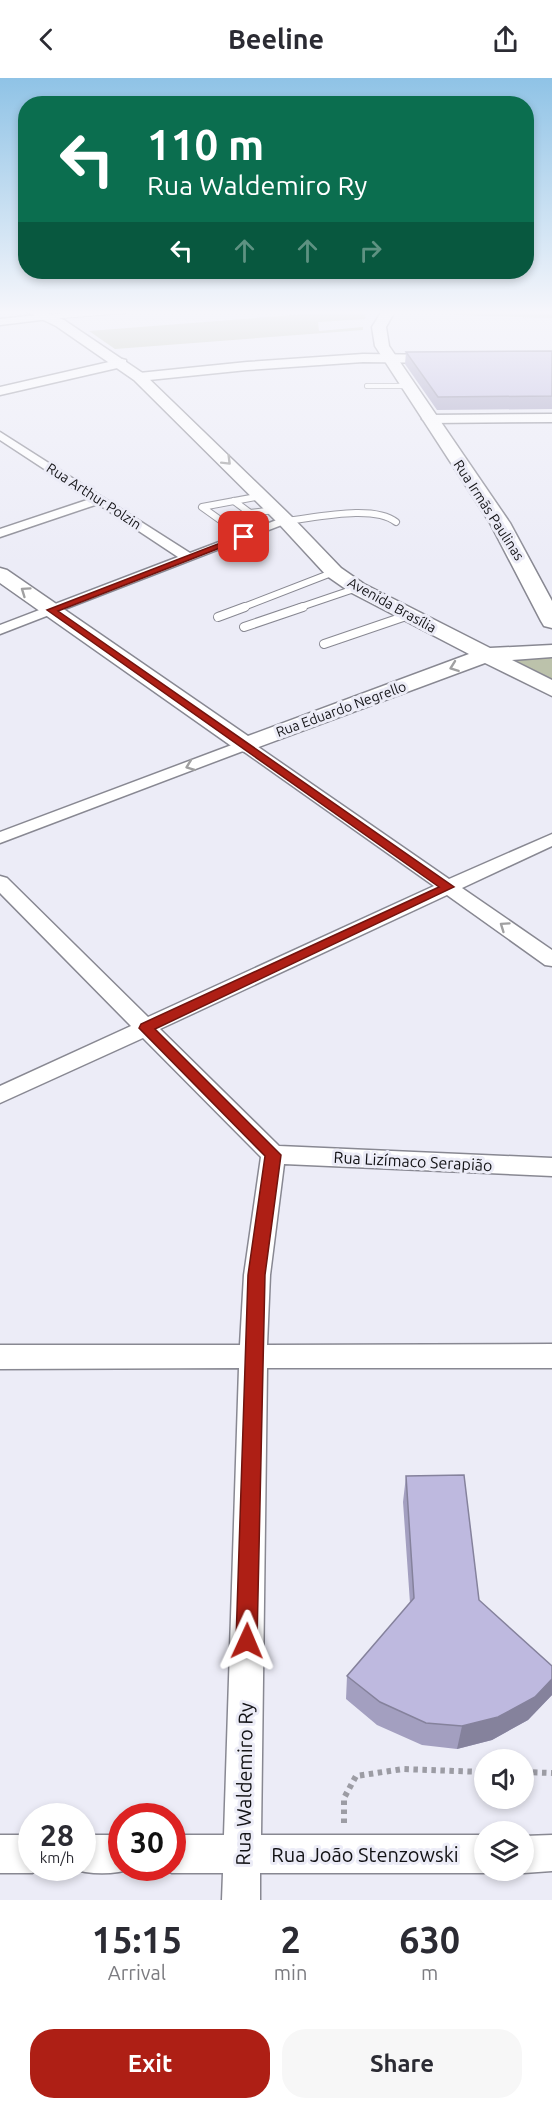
<!DOCTYPE html>
<html lang="en">
<head>
<meta charset="utf-8">
<style>
  body { margin:0; font-family:Ubuntu,sans-serif; background:#f7f7f7; color:#2b2b33; height:100vh; display:flex; flex-direction:column; font-size:22px; white-space:nowrap }
  * { box-sizing:border-box; margin:0 }
  p { font-size:20px; color:#7c7c81 }
  .icon { flex:none; width:33px; height:33px; fill:none; stroke:currentColor; stroke-width:2; stroke-linecap:round; stroke-linejoin:round }
  .map { position:relative; height:1822px; overflow:hidden }
  .sheet { display:flex; flex-direction:column; background:#fff; flex:1 }
  .sheet>* { flex:none }
  .top-card { position:absolute; left:18px; top:18px; width:516px; height:183px; border-radius:24px; box-shadow:0 3px 9px #0003; background:#0b6e4f; color:#fff; overflow:hidden }
  .buttons { position:absolute; left:474px; top:1671px; display:grid; gap:12px }
  .buttons a { display:grid; place-items:center; width:60px; height:60px; border-radius:50%; background:#fff; box-shadow:0 3px 9px #0003; font-size:30px }
  .speed { position:absolute; left:18px; top:1725px; display:flex; gap:12px; font-size:30px; font-weight:700; text-align:center }
  .speed>* { display:grid; place-content:center; width:78px; height:78px; border-radius:50%; background:#fff; box-shadow:0 3px 9px #0003; line-height:1 }
  .speed small { font-size:15px; font-weight:400 }
  .speed .limit { border:9px solid #d22; background:#fff; color:#111 }
  .pin { position:absolute; display:grid; place-items:center; width:51px; height:51px; color:#fff; margin:-26px; border-radius:12px; box-shadow:0 3px 9px #0006 }
  .me { position:absolute; width:66px; margin:-33px; rotate:1deg; stroke-linejoin:round; filter:drop-shadow(0 0 4px #0008) }
  .turn { display:flex; align-items:center; gap:21px; height:126px; padding:0 30px; font-size:27px }
  .turn .icon { width:78px; height:78px; stroke-width:2.5 }
  .turn b { display:block; font-size:42px; line-height:51px }
  .lanes { display:flex; align-items:center; height:57px; padding:0 30px; background:#0003; justify-content:center; gap:30px; direction:ltr }
  .lanes .off { opacity:.35 }
  .eta { display:flex; justify-content:space-evenly; align-items:center; height:102px; text-align:center }
  .eta b { font-size:36px; font-weight:600; line-height:42px }
  .button { display:flex; gap:12px; margin-top:auto; padding:12px 30px }
  .button a { flex:1; height:69px; border-radius:24px; background:#ae1f15; color:#fff; font-size:24px; font-weight:600; line-height:69px; text-align:center }
  .button a+a { background:#f7f7f7; color:#2b2b33 }
  header { display:flex; justify-content:space-between; align-items:center; height:78px; padding:0 30px; background:#fff; font-size:27px; font-weight:600 }
  .map>svg:first-child { display:block }
  .green { fill:#bcc2ab }
  .lines { fill:none; stroke-linecap:round; stroke-linejoin:round }
  .service-far2-casing { stroke:#888892; stroke-width:6 }
  .service-far1-casing { stroke:#888892; stroke-width:8 }
  .service-casing { stroke:#888892; stroke-width:10 }
  .minor-casing { stroke:#888892; stroke-width:3 }
  .tertiary-casing { stroke:#888892; stroke-width:3 }
  .secondary-casing { stroke:#888892; stroke-width:3 }
  .primary-casing { stroke:#888892; stroke-width:3 }
  .path { stroke:#9c9ca4; stroke-width:6; stroke-dasharray:4.5 4.5; stroke-linecap:butt }
  .service-far2 { stroke:#fff; stroke-width:4.5 }
  .service-far1 { stroke:#fff; stroke-width:6 }
  .service { stroke:#fff; stroke-width:8 }
  .minor { fill:#fff; fill-rule:evenodd }
  .tertiary { fill:#fff; fill-rule:evenodd }
  .secondary { fill:#fff; fill-rule:evenodd }
  .primary { fill:#fff; fill-rule:evenodd }
  .wall { fill:#a39fc0 }
  .shaded-wall { fill:#85829c }
  .building { fill:#beb9df; stroke:#85829c; stroke-width:1.5 }
  .oneway { stroke:#a0a0a1 }
  .route { fill:#ae1f15; stroke:#71140e; stroke-width:1.5 }
  .labels { text-anchor:middle; dominant-baseline:central; stroke-width:6; stroke-linejoin:round; paint-order:stroke }
  .far-street-label { font-size:14px; fill:#121215; stroke:#ececf7 }
  .street-label { font-size:16px; fill:#121215; stroke:#ececf7 }
  .near-street-label { font-size:20px; fill:#121215; stroke:#ececf7 }
</style>
</head>
<body>
<header><svg class="icon" aria-label="back" viewBox="0 0 24 24"><path d="M15 5l-7 7 7 7"/></svg>Beeline<svg class="icon" aria-label="share" viewBox="0 0 24 24"><path d="M12 15V3M7 8l5-5 5 5M5 13v7h14v-7"/></svg></header>
<div class="map">
<svg width="552" height="1822" viewBox="0 0 552 1822">
  <rect width="100%" height="100%" fill="#ececf7"/>
  <g class="green">
    <path d="M345,233h21l-1,8 -47,3 1,9 44,-4v3l-248,19 -26,-18z"/>
    <path d="M457,233h95v7l-98,-3z"/>
    <path d="M552,577v24l-41,-20z"/>
  </g>
  <g class="lines">
    <defs>
      <g id="service-far2">
        <path d="M46,239l79,-6"/>
        <path d="M367,308h40"/>
      </g>
      <g id="service-far1">
        <path d="M234,423l16,12 25,-3"/>
        <path d="M286,443c29,-3 87,-17 110,1"/>
        <path d="M244,459l-42,-30 59,-11"/>
        <path d="M241,530l93,-36"/>
        <path d="M298,530l59,-20"/>
      </g>
      <g id="service">
        <path d="M218,539l27,-10"/>
        <path d="M244,549l59,-20"/>
        <path d="M324,566l85,-29"/>
      </g>
      <g id="minor">
        <path d="M46,236l3,1v4l-49,6v-6z"/>
        <path d="M0,354l190,121 92,-35 4,-1 6,4 -292,113v-9l178,-68 -80,-53 -98,33v-8l90,-30 -90,-59z"/>
        <path d="M245,662l6,2 198,137 103,-45v12l-90,42 90,62v16l-7,-1 -98,-70 -287,134 119,117 273,12v18l-268,-12 -14,111 -3,70 285,-1v24h-285l-6,467h223v35h5l-5,3h-224v27h-38l1,-27h-51l-12,-5h12v-33h52l15,-467 -239,1v-24h240l4,-70 17,-118 -118,-119 -143,65v-17l131,-60 -131,-133v-17l7,2 141,139 286,-131 -191,-135 -243,92v-11z"/>
        <path d="M0,1757h32v33h12l-12,5h-32z"/>
        <path d="M82,1757h40v33h12c-19,7 -45,7 -64,0h12z"/>
        <path d="M552,1757v36l-28,2 -5,-3h5v-34z"/>
      </g>
      <g id="tertiary">
        <path d="M363,276l80,1 6,4 -6,4 -80,-1 -116,8 -108,11 -6,-4 6,-4 108,-11z"/>
        <path d="M122,281l4,1v6l-126,29v-8z"/>
        <path d="M552,336v8l-123,1 -7,-4 7,-4z"/>
      </g>
      <path id="secondary" d="M25,233h17l22,9 80,54 148,143 49,51 23,16 126,64 62,-3v12l-40,3 40,20v16l-67,-33 -240,89 -8,-2 -237,-167v-15l7,2 241,166 221,-82 -119,-62 -23,-16 -47,-51 -146,-145 -78,-54z"/>
      <path id="primary" d="M382,233h13l-9,16 3,19 121,177 42,78v27l-8,-2 -3,-5 -51,-98 -115,-177 -3,-19z"/>
    </defs>
    <use href="#service-far2" class="service-far2-casing"/>
    <use href="#service-far1" class="service-far1-casing"/>
    <use href="#service" class="service-casing"/>
    <use href="#minor" class="minor-casing"/>
    <use href="#tertiary" class="tertiary-casing"/>
    <use href="#secondary" class="secondary-casing"/>
    <use href="#primary" class="primary-casing"/>
    <g class="path">
      <path d="M524,1694l28,1"/>
      <path d="M344,1745v-25l12,-22 47,-7 81,3"/>
    </g>
    <use href="#service-far2" class="service-far2"/>
    <use href="#service-far1" class="service-far1"/>
    <use href="#service" class="service"/>
    <use href="#minor" class="minor"/>
    <use href="#tertiary" class="tertiary"/>
    <use href="#secondary" class="secondary"/>
    <use href="#primary" class="primary"/>
  </g>
  <g class="wall">
    <path d="M552,273v58l-115,1 -32,-46 1,-12z"/>
    <path d="M406,1398l73,124 73,95 -24,25 -36,20 -35,9 -35,-4 -45,-20 -31,-26 1,-23 63,-73 -7,-101z"/>
  </g>
  <path class="shaded-wall" d="M552,1601v16l-24,25 -36,20 -35,9 5,-23z"/>
  <g class="building">
    <path d="M552,273v45l-114,1 -32,-45z"/>
    <path d="M464,1397l15,125 73,66v13l-17,18 -37,20 -36,9 -36,-3 -46,-21 -33,-26 67,-78 -8,-122z"/>
  </g>
  <defs><path id="oneway-chevron" d="M-2-3.5L2.5 0L-2 3.5" fill="none" stroke-width="1.6" stroke-linecap="round" stroke-linejoin="round" transform="scale(1.5)"/></defs>
  <g class="oneway">
    <use href="#oneway-chevron" transform="translate(227 383) rotate(45)"/>
    <use href="#oneway-chevron" transform="translate(25 513) rotate(-145)"/>
    <use href="#oneway-chevron" transform="translate(454 589) rotate(160)"/>
    <use href="#oneway-chevron" transform="translate(190 688) rotate(159)"/>
    <use href="#oneway-chevron" transform="translate(504 848) rotate(-145)"/>
  </g>
  <linearGradient id="sky" x2="0" y2="1"><stop stop-color="#8fc3e6"/><stop offset="0.48" stop-color="#f6f6fb"/><stop offset="1" stop-color="#f6f6fb" stop-opacity="0"/></linearGradient>
  <rect width="552" height="488" fill="url(#sky)"/>
  <path class="route" d="M241,457l7,2 -190,74 396,276 -299,142 126,126 -16,120 -8,366 -3,7 -7,3 -8,-3 -3,-7 12,-366 17,-119 -126,-128 2,-4 298,-137 -392,-277z"/>
  <g class="labels">
    <g class="far-street-label">
      <text transform="translate(94 418) rotate(33)">Rua Arthur Polzin</text>
      <text transform="translate(489 432) rotate(57)">Rua Irmãs Paulinas</text>
      <text transform="translate(392 527) rotate(29)">Avenida Brasília</text>
      <text transform="translate(341 631) rotate(-20)">Rua Eduardo Negrello</text>
    </g>
    <g class="street-label">
      <text transform="translate(413 1083) rotate(3)">Rua Lizímaco Serapião</text>
    </g>
    <g class="near-street-label">
      <text transform="translate(244 1706) rotate(-89)">Rua Waldemiro Ry</text>
      <text x="365" y="1776">Rua João Stenzowski</text>
    </g>
  </g>
</svg>
<div class="buttons">
<a><svg class="icon" aria-label="sound" viewBox="0 0 24 24"><path d="M4 9h4l5-4v14l-5-4H4zM17 9q2 3 0 6"/></svg></a>
<a><svg class="icon" aria-label="layers" viewBox="0 0 24 24"><path d="M12 4l9 5-9 5-9-5zM3 14l9 5 9-5"/></svg></a>
</div>
<div class="speed"><div>28<small>km/h</small></div><div class="limit">30</div></div>
<div class="pin" style="left:244px;top:459px;background:#d93025"><svg class="icon" aria-label="arrive" viewBox="0 0 24 24"><path d="M6 21V4h12l-3 4 3 4H6"/></svg></div>
<svg class="me" style="left:247px;top:1563px" viewBox="-20 -20 40 40"><path d="M0-17L14 15 0 8-14 15z" fill="#ae1f15" stroke="#fff" stroke-width="4"/></svg>
<div class="top-card">
<div class="turn"><svg class="icon" aria-label="left" viewBox="0 0 24 24"><path d="M17 20v-9H6M10 6l-5 5 5 5"/></svg><div><b>110 m</b>Rua Waldemiro Ry</div></div>
<div class="lanes"><svg class="icon" aria-label="left" viewBox="0 0 24 24"><path d="M17 20v-9H6M10 6l-5 5 5 5"/></svg><svg class="icon off" aria-label="ahead" viewBox="0 0 24 24"><path d="M12 20V5M6 11l6-6 6 6"/></svg><svg class="icon off" aria-label="ahead" viewBox="0 0 24 24"><path d="M12 20V5M6 11l6-6 6 6"/></svg><svg class="icon off" aria-label="right" viewBox="0 0 24 24"><path d="M7 20v-9h11M14 6l5 5-5 5"/></svg></div>
</div>
</div>
<section class="sheet">
<div class="eta">
<div><b>15:15</b><p>Arrival</p></div>
<div><b>2</b><p>min</p></div>
<div><b>630</b><p>m</p></div>
</div>
<div class="button"><a>Exit</a><a>Share</a></div>
</section>
</body>
</html>
